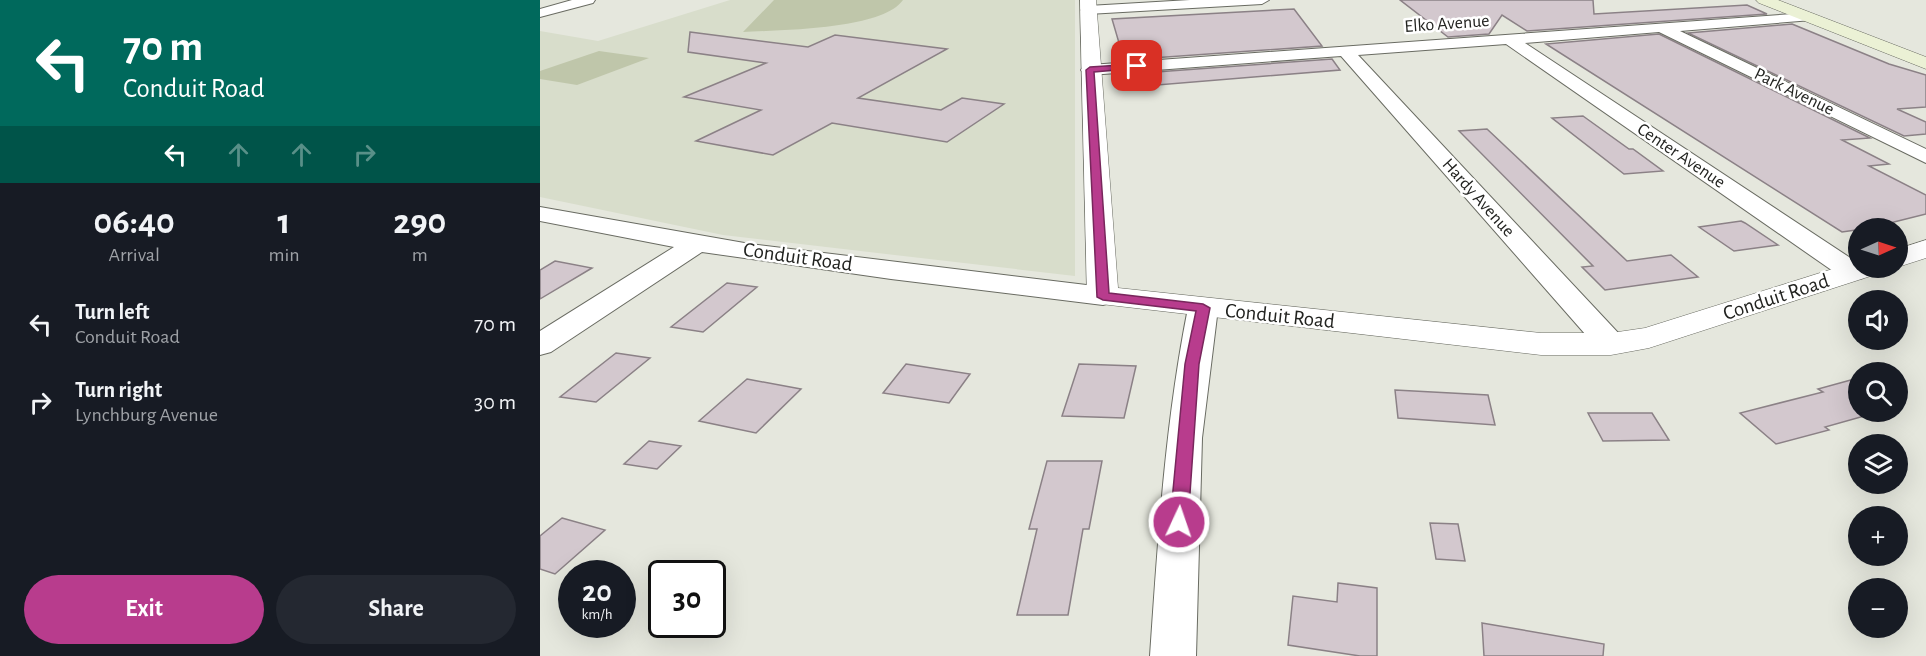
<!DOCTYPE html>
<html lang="en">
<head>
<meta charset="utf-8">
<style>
  body { margin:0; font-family:"Alegreya Sans",sans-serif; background:#242831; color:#f1f3f6; height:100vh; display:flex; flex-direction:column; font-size:22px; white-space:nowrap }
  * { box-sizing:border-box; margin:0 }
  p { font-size:20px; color:#9ea1a6 }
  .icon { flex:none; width:33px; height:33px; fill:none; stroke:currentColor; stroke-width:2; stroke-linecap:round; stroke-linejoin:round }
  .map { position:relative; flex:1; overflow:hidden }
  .sheet { display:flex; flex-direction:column; background:#171b24; width:540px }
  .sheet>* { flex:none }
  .guide { background:#00695c; color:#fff; overflow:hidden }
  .needle { width:39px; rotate:87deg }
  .buttons { position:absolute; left:1308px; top:218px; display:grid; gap:12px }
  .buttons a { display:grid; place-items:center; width:60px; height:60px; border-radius:50%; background:#171b24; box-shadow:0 6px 24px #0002; font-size:30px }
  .speed { position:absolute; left:18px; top:560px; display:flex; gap:12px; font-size:30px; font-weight:700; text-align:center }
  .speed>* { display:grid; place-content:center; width:78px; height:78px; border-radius:50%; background:#171b24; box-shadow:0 6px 24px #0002; line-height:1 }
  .speed small { font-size:15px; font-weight:400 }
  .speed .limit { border:3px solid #111; border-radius:9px; background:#fff; color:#111 }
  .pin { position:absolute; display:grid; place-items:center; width:51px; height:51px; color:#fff; margin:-26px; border-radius:12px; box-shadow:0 3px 9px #0006 }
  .me { position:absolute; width:66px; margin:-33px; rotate:3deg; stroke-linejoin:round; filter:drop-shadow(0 0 4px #0008) }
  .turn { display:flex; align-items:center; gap:21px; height:126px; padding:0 24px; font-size:27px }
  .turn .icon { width:78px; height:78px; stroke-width:2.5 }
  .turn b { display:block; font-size:42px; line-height:51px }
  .lanes { display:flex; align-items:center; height:57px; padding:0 24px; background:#0003; justify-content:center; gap:30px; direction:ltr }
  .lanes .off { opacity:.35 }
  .eta { display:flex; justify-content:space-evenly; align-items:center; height:102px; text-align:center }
  .eta b { font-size:36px; font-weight:700; line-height:42px }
  .button { display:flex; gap:12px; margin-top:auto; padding:12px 24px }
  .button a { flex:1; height:69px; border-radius:36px; background:#b83c8d; color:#fff; font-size:24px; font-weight:700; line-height:69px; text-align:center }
  .button a+a { background:#242831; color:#f1f3f6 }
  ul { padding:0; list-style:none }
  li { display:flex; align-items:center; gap:18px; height:78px; padding:0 24px }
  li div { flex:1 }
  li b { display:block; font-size:22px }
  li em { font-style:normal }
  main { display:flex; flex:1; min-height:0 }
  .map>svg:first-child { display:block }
  .built { fill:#d8ddcb }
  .green { fill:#bfc6aa }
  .building { fill:#d3c8ce; stroke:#8b8186; stroke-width:1.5 }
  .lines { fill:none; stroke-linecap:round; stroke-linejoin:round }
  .minor-casing { stroke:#696b62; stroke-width:2 }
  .tertiary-casing { stroke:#696b62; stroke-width:1 }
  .secondary-casing { stroke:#696b62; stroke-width:1 }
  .minor { fill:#fff; fill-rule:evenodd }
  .tertiary { fill:#fff; fill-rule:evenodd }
  .secondary { fill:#ebf1d5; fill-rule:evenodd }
  .route { fill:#b83c8d; stroke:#78275c; stroke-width:1.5 }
  .labels { text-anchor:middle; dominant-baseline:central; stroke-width:5; stroke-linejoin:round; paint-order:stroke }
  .far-street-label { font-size:18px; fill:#222320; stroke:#fff }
  .street-label { font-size:21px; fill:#222320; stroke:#fff }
</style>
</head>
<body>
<main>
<section class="sheet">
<div class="guide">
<div class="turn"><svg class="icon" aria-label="left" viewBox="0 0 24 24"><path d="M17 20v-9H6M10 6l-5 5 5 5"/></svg><div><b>70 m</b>Conduit Road</div></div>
<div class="lanes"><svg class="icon" aria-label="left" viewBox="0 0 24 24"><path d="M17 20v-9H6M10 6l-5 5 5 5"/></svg><svg class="icon off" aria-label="ahead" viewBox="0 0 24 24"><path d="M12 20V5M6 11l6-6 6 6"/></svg><svg class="icon off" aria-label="ahead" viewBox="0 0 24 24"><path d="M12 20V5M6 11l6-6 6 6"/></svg><svg class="icon off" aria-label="right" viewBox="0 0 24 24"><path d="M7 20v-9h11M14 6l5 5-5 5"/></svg></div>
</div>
<div class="eta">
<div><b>06:40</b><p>Arrival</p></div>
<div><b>1</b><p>min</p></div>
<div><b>290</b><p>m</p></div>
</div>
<ul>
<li><svg class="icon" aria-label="left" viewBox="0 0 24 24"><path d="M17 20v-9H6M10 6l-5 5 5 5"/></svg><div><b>Turn left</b><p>Conduit Road</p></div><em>70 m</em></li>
<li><svg class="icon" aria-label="right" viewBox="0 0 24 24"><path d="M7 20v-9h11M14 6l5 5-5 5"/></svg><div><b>Turn right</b><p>Lynchburg Avenue</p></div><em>30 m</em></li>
</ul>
<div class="button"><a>Exit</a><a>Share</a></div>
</section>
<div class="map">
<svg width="1386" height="656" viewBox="0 0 1386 656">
  <rect width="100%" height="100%" fill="#e5e7dd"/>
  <path class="built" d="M190,0h345v276l-352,-41 -183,-38v-166l58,10z"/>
  <g class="green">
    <path d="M234,0h129c-21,30 -125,30 -160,32z"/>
    <path d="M59,51l50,7 -72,27 -37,-6v-8z"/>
  </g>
  <g class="building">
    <path d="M860,0h193l1,14 153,-9 20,9 -240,17 -25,-16 -13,19 -41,3z"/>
    <path d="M754,9l28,37 -198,14 -12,-41z"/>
    <path d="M1252,24l97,40 37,11v32l-29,2 29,13v12l-22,2 -216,-103z"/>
    <path d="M150,32l118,15 27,-12 112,14 -89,49 83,12 21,-12 42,6 -57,38 -115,-19 -59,32 -77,-14 65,-31 -77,-13 82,-34 -78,-11z"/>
    <path d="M1119,34l211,104 -28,2 47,24 -20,2 57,29v19l-56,14 -28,4 -296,-188z"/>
    <path d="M792,59l8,11 -207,17 -4,-13z"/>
    <path d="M1043,116l46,33h4l30,22 -39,3 -72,-56z"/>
    <path d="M947,129l140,132 44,-6 27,22 -93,13 -23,-23 11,-1 -134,-135z"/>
    <path d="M1201,221l4,2 33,22 -44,6 -35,-24z"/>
    <path d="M15,261l37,7 -52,31v-29z"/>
    <path d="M187,283l30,4 -54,45 -32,-5z"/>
    <path d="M76,353l34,5 -54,44 -36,-5z"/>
    <path d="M366,364l64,10 -21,29 -66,-10z"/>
    <path d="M539,364l57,2 -12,52 -62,-2z"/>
    <path d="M1318,378v33h24l-57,16 4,3 -53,14 -36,-31 83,-21 -5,-3z"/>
    <path d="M207,379l54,10 -45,44 -57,-12z"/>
    <path d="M855,390l93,5 7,30 -97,-7z"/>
    <path d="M1048,413h64l17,27 -66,1z"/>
    <path d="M109,441l32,5 -24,23 -33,-5z"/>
    <path d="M507,461h55l-13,68h-6l-15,86h-51l20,-86h-8z"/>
    <path d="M22,518l43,12 -50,44 -15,-5v-33z"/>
    <path d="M890,523l28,1 7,37 -29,-2z"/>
    <path d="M798,583l39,5v68h-17l-72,-11 5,-49 44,6z"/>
    <path d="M942,623l122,21 -1,12h-119z"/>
  </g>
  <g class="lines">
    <defs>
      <g id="minor">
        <path d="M32,0h23l-2,3 -53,14v-8z"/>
        <path d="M650,0h79l-7,4 -174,10 -7,-4 7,-4z"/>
        <path d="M1267,13l7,4 -2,3 -132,11 246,118v14l-267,-131 -134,11 333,220v4h5l4,5 -4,6 -10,2 -10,-2 -337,-234 -148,11 264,282 4,7 -4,7 -11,3 -11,-3 -259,-295 -251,19 -6,-1 -3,-4 3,-4 6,-1z"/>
        <path d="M0,207l210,37 353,43 10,3 4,6 -4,6 -10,3 -212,-26 -189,-27 -151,100 -11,3v-24l134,-84 -134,-26z"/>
        <path d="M663,299l10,3 5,6 -16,130 -6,218h-46c8,-117 15,-233 38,-348l5,-6z"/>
      </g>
      <g id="tertiary">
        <path d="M540,0h16l22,288 423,45h70l34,-5 213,-67v6h27l-5,6 -231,75 -38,7h-70l-449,-52 -5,-7z"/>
        <path d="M1386,240v18l-28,9v-18z"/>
      </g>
      <path id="secondary" d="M1216,0h22l148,57v12l-167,-66z"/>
    </defs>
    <use href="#minor" class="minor-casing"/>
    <use href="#tertiary" class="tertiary-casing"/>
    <use href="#secondary" class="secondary-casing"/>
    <use href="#minor" class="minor"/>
    <use href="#tertiary" class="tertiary"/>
    <use href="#secondary" class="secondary"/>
  </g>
  <path class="route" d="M597,64l3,2 -1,2 -45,4 15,221 94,11 7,4 -11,56 -11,158 -2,5 -7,2 -6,-2 -3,-5 15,-158 11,-53 -93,-11 -6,-3 -11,-227 4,-3z"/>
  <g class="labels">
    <g class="far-street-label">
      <text transform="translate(907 24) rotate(-4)">Elko Avenue</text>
      <text transform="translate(1254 92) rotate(26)">Park Avenue</text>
      <text transform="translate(1141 156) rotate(34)">Center Avenue</text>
      <text transform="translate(938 198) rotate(48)">Hardy Avenue</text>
    </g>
    <g class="street-label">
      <text transform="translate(258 257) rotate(8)">Conduit Road</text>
      <text transform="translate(1236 297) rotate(-18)">Conduit Road</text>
      <text transform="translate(740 316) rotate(6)">Conduit Road</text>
    </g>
  </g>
</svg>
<div class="buttons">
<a><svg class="needle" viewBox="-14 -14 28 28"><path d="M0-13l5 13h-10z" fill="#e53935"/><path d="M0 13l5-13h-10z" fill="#9ea1a6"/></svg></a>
<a><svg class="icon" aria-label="sound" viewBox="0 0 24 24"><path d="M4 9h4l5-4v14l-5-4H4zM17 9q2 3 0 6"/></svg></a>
<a><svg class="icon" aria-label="search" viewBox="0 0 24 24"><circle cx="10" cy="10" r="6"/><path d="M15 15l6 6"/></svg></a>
<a><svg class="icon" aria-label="layers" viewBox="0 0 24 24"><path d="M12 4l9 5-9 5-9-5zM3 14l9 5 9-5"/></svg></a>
<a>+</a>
<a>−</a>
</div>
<div class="speed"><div>20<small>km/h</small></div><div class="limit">30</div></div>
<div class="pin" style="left:597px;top:66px;background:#d93025"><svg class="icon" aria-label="arrive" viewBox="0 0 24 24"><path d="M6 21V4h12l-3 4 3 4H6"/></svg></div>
<svg class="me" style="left:639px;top:522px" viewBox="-20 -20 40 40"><circle r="17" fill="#b83c8d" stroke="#fff" stroke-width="3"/><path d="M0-11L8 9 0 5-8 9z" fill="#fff"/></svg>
</div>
</main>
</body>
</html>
